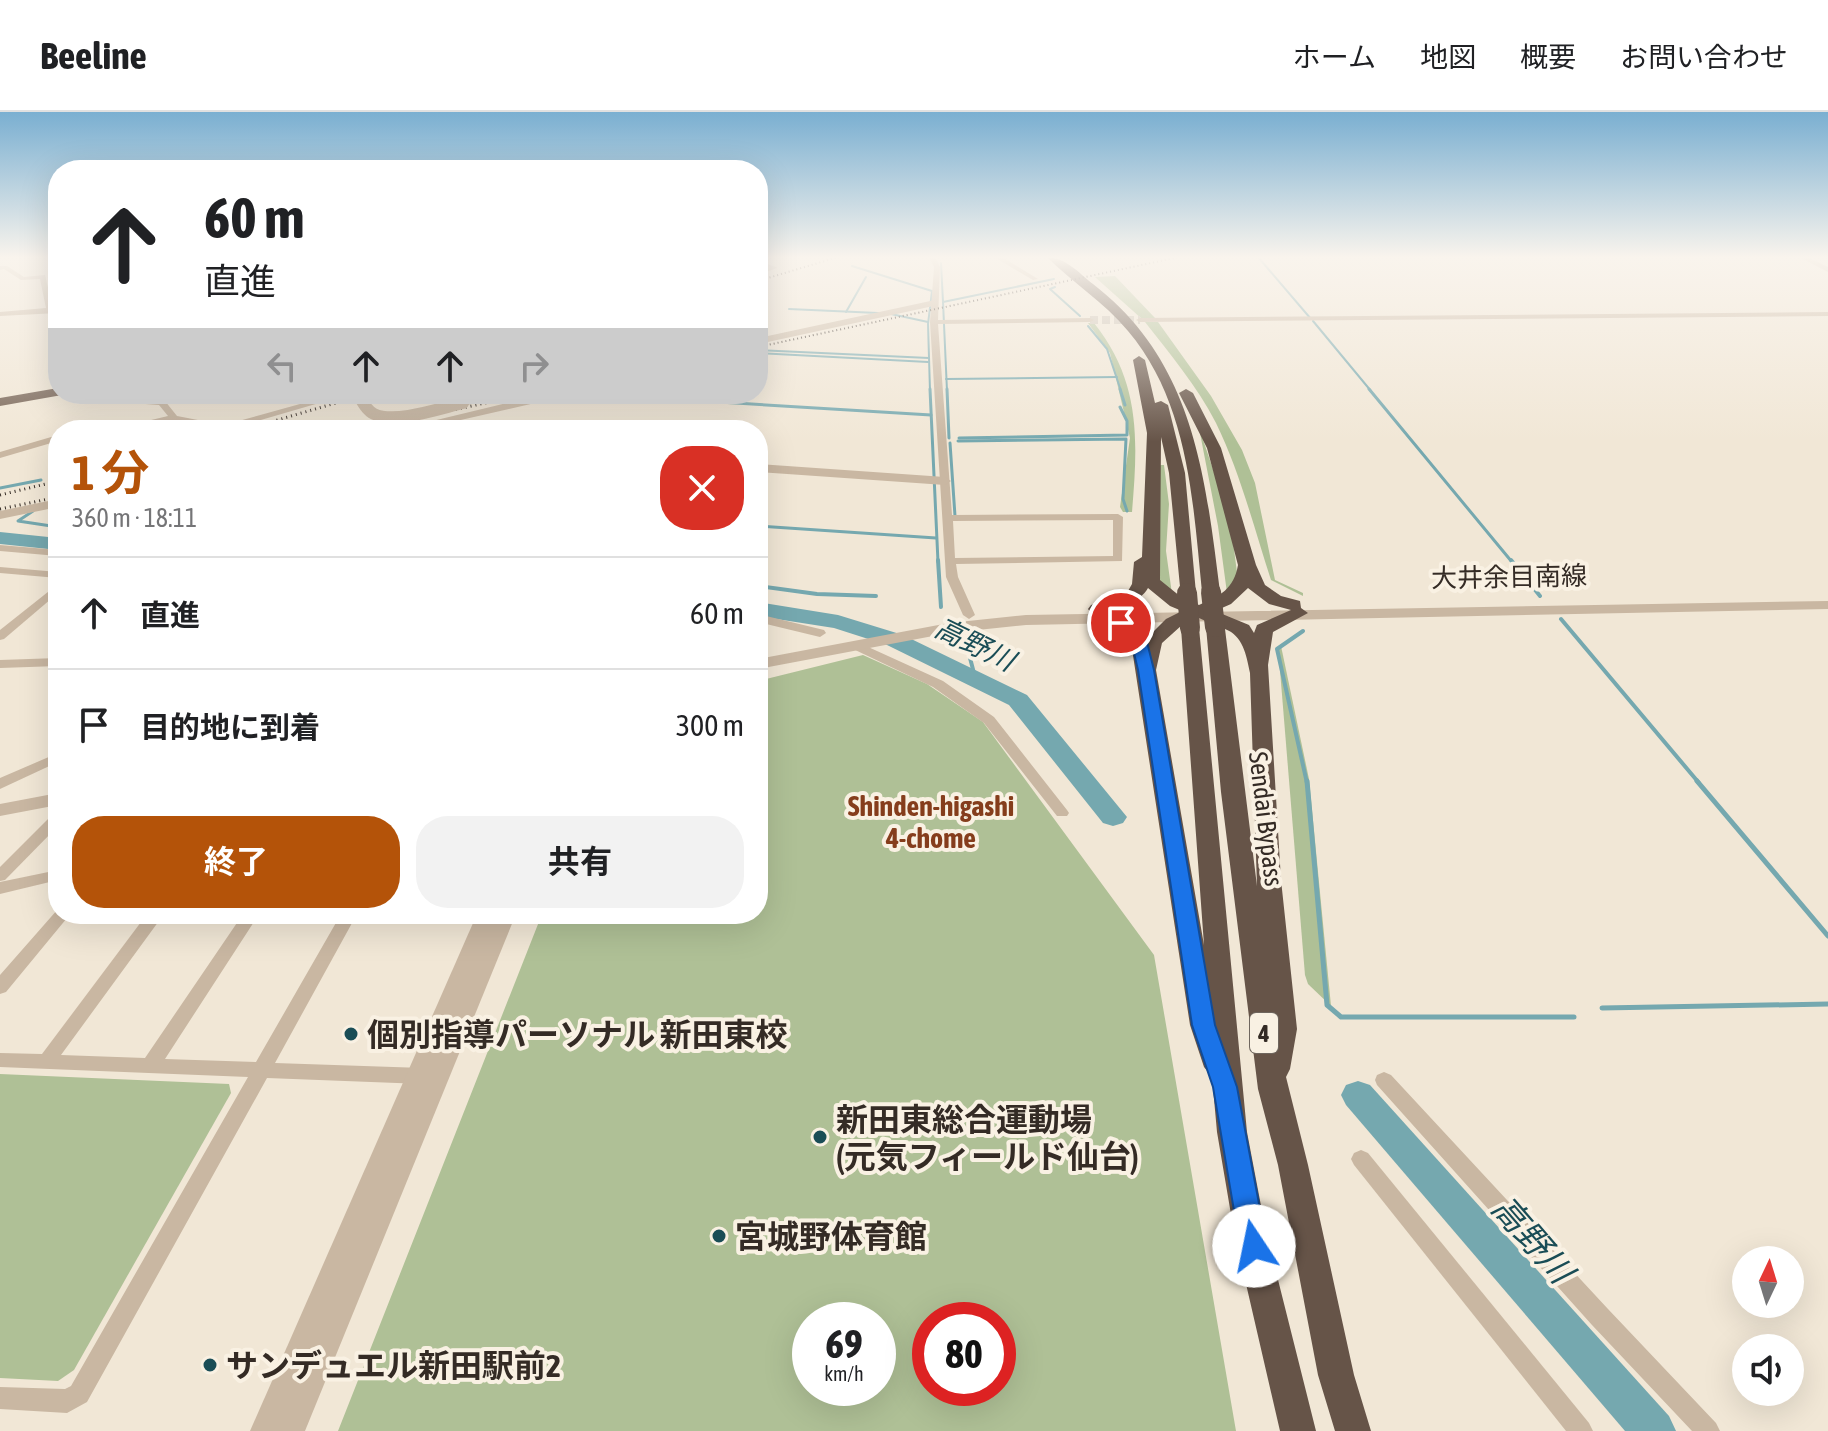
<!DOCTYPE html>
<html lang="ja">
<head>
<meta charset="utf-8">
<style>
  body { margin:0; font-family:"Asap Condensed","Noto Sans JP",sans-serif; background:#f2f2f2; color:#202124; height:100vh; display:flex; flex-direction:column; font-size:30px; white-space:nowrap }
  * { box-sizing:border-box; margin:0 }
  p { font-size:26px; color:#757577 }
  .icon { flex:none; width:44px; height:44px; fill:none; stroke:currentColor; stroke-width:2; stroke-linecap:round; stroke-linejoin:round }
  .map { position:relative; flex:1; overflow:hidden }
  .sheet { position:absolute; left:48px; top:308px; width:720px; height:504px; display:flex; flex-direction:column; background:#fff; border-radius:32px; box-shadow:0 8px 32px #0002 }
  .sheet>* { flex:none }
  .top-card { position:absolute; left:48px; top:48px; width:720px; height:244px; border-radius:32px; box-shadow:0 8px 32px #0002; background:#fff; color:#202124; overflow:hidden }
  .needle { width:52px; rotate:4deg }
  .buttons { position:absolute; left:1732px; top:1134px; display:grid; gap:16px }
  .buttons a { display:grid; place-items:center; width:72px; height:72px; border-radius:50%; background:#fff; box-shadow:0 8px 32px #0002; font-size:40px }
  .speed { position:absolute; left:792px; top:1190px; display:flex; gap:16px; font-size:40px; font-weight:700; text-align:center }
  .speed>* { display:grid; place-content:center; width:104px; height:104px; border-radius:50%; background:#fff; box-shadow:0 8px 32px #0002; line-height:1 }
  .speed small { font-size:20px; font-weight:400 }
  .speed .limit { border:12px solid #d22; background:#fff; color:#111 }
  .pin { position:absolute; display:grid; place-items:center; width:68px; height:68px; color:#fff; margin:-34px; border:4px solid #fff; border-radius:50%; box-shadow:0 2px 8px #0007 }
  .me { position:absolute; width:88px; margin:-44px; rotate:349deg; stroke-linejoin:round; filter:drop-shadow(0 0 6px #0008) }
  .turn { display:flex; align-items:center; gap:28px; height:168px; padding:0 24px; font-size:36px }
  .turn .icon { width:104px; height:104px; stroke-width:2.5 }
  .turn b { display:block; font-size:56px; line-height:68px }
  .lanes { display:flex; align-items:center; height:76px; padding:0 24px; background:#0003; justify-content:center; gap:40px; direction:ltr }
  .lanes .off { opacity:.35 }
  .round { display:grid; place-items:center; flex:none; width:84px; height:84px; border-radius:32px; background:#f2f2f2 }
  .overview { display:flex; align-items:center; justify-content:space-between; height:136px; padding:0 24px }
  h1 { font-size:48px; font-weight:700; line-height:60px; color:#b45309 }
  .cta { display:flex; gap:16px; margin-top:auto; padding:16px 24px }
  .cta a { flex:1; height:92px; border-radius:32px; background:#b45309; color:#fff; font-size:32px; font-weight:700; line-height:92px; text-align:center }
  .cta a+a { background:#f2f2f2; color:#202124 }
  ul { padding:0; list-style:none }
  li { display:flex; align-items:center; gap:24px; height:112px; padding:0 24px; border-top:2px solid #e0e0e0 }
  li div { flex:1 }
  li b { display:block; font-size:30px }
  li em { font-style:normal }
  header { display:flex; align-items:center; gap:48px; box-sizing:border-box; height:112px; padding:0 40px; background:#fff; border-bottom:2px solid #e0e0e0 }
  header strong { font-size:38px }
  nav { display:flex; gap:44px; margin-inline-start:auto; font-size:28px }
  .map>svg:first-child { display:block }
  .green { fill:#afc096; fill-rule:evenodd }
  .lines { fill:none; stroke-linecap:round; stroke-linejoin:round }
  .stream-far3 { stroke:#75a8af; stroke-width:2 }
  .stream-far2 { stroke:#75a8af; stroke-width:3 }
  .stream-far1 { stroke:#75a8af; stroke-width:4 }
  .stream { stroke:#75a8af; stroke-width:5 }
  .river { fill:#75a8af; fill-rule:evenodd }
  .minor-tunnel { stroke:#cbc1b3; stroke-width:8; stroke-dasharray:8 4; stroke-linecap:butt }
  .minor { fill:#c9b7a2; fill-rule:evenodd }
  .tertiary { fill:#c9b7a2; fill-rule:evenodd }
  .primary { fill:#766355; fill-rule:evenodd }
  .trunk { fill:#665448; fill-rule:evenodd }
  .rail-far1 { stroke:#342b25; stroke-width:2; stroke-dasharray:1 3; stroke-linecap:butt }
  .rail { stroke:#342b25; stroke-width:3; stroke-dasharray:1 4; stroke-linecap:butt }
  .tertiary-bridge { stroke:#c9b7a2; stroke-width:12 }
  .trunk-bridge { stroke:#665448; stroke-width:20 }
  .route { fill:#1a73e8; stroke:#114b97; stroke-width:2 }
  .poi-dot { fill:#1a4d56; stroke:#f9f1e3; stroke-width:3 }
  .labels { text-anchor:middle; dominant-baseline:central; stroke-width:8; stroke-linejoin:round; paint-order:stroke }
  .shield { fill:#f9f1e3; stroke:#6f665e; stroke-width:2 }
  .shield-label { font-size:24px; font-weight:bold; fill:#342b25 }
  .street-label { font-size:26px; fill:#342b25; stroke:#f9f1e3 }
  .water-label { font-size:28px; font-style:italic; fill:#1a4d56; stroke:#f9f1e3 }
  .neighbourhood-label { font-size:28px; font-weight:bold; fill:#853d1c; stroke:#f9f1e3 }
  .near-poi-label { font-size:32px; font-weight:bold; fill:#342b25; stroke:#f9f1e3; text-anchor:start }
  .near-water-label { font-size:34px; font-style:italic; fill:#1a4d56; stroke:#f9f1e3 }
</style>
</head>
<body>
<header>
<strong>Beeline</strong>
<nav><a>ホーム</a><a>地図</a><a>概要</a><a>お問い合わせ</a></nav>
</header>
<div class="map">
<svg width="1828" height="1319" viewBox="0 0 1828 1319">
  <rect width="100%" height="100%" fill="#f1e7d6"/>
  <g class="green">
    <path d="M1115,164l40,42 -13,1 -47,-42z"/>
    <path d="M1145,210h13l53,74 31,54 13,33 20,97 28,13v3l-32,-16c-17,-52 -31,-108 -55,-157 -19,-37 -46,-69 -71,-101z"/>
    <path d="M1088,211h6c47,59 44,117 38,189h-9l-3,-5 10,-69 -20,-85z"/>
    <path d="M1199,316l31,91 8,61 -11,13 -9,-67z"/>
    <path d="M1161,353h3l5,39 -3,47 6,43 -17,-16 4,-112z"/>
    <path d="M1278,534h3l28,133 22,227 -23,-22 -3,-9z"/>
    <path d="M863,543l64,29 56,38 171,233 82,476h-898l204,-517h216v-233zM810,1208h68v68h-68zM930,1208h68v68h-68z"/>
    <path d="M0,962l229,10 2,9 -157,277 -16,11 -58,-3z"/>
  </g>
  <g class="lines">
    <g class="stream-far3">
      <path d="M1258,145l53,62"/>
      <path d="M941,151l2,39 111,-23"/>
      <path d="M852,154l80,25 -4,33 2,67"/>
      <path d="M1055,175l-5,2 30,27"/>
      <path d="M943,190l4,89"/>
      <path d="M789,197l89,4"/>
      <path d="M846,200l20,-35"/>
      <path d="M891,202l37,8"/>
      <path d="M1313,209l58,70"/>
      <path d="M1088,214l19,23 14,42"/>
      <path d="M758,238l171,8"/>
      <path d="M758,241l170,9"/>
      <path d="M946,267l171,-2"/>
    </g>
    <g class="stream-far2">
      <path d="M930,277l8,173"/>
      <path d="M947,277l2,49"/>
      <path d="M1120,277l5,16"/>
      <path d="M1369,277l143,173"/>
      <path d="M588,282l343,21"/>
      <path d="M959,326l168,-3v-14l-7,-14"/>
      <path d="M958,329l168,-2 -3,60 4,12"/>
      <path d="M950,331l5,73"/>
      <path d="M0,376l41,-8"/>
      <path d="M33,399l-15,10 40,6"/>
      <path d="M758,414l178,12"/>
    </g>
    <g class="stream-far1">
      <path d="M938,448l3,47"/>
      <path d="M1511,448l29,36"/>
      <path d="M758,474l59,8 59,2"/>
      <path d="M1561,507l138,164"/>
      <path d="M1303,519l-26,18 30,134"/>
      <path d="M965,527l10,38"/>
    </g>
    <g class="stream">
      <path d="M1307,669l20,224 14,12h233"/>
      <path d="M1697,669l131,155"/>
      <path d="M1602,896l226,-4"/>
    </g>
    <g class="river">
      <path d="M0,420l58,6v12l-58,-6z"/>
      <path d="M758,490l80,13 65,20 124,60 100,122 -4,6 -10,3 -10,-3 -94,-118 -122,-60 -53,-17 -76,-12z"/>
      <path d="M1358,969l12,4 299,331 7,15h-51l-279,-326 -5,-10 5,-10z"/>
    </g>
    <path class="minor-tunnel" d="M1090,208h50"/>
    <g class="minor">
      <path d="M929,145h6l5,10 -2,53 152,-2 4,2 -4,2 -152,2 14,191 166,-1 5,3 -1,44 -166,3 2,13 17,38 -6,4 -6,-4 -17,-38 -1,-16 -15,-239 4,-55zM1113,408v36l-158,2 -2,-37z"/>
      <path d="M994,145h8l36,22 -5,1z"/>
      <path d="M1799,145h8l21,10v5z"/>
      <path d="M758,149l18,6 1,1 -19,7v-4l9,-3 -9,-3z"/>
      <path d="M0,154h7l17,11 21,-2 8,33 5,1v4l-58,3v-4l46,-4 -6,-29 -19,1 -17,-11 -4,1z"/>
      <path d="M1828,200v4l-688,6 -4,-2 4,-2z"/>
      <path d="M101,282l64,7 12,15 47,9 112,-31h14l-123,36 -53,-9 -46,9h-19l59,-14 -9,-11 -41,-3z"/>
      <path d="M58,323v6l-58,17v-6z"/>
      <path d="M0,433l58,5v6l-58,-5z"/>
      <path d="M0,455l58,5v6l-58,-5z"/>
      <path d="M58,472v9l-54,46 -4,1v-10z"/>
      <path d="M758,502l66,16 2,3 -6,4 -62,-15z"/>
      <path d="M855,529l88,40 51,36 73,93 2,3 -2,3h-10l-73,-93 -51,-36 -82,-39 -2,-3z"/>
      <path d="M58,546v8l-58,2v-8z"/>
      <path d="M58,641v9l-58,27v-11z"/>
      <path d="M58,700v14l-53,54 -5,1v-14l53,-53z"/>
      <path d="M58,758v10l-58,14v-12z"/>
      <path d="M58,797v5h11l-2,4 -61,74 -6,2v-19z"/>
      <path d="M147,802h17l-103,141 84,3 98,-144h16l-94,145 91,3 85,-148h16l-82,149 148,5 6,3 3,5 -3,5 -6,3 -156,-6 -180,324 -20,11 -67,-4v-22l65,2 6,-3 177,-309 -248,-10v-14l42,1z"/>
      <path d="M1384,960l7,3 217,234 108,114 4,8h-28l-100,-106 -215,-240 -2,-5 2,-5z"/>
      <path d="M1361,1038l7,3 221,270 4,8h-27l-212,-266 -3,-6 3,-6z"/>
    </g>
    <g class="tertiary">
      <path d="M935,188l3,1v4l-180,39v-6z"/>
      <path d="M489,282h21l-47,12 -6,-3z"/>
      <path d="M534,282h12v4l-11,5 -118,27h-22l137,-33z"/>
      <path d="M758,352l187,13 6,4 -6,4 -187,-13z"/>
      <path d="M58,387v8l-58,12v-8z"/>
      <path d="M1828,489v8l-802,16 -77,8 -191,36v-10l191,-36 77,-8z"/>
      <path d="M58,681v12l-58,11v-12z"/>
      <path d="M477,802h39l-211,517h-55z"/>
    </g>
    <path class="primary" d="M58,276v6l4,1 -62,11v-8z"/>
    <g class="trunk">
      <path d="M1047,145c18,0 32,16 46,27 101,78 112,190 127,308l-3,4 -6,1 -9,-5c-9,-89 -13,-189 -74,-261 -24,-29 -55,-48 -81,-74z"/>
      <path d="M1139,244l6,4 10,43 6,-2 7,4 17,68 11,120 -3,4h-12l18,8c21,-9 35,-16 39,-40l-31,-117 -28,-55 7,-4 7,4 28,55 35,117 9,20 16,11 19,5 1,7 7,5 -35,19 -5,33 13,215 16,149 -7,40 -4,8 22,88 46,210 17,56h-36l-17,-56 -40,-210 -20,-76 -37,-297 -15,-165 4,-4 -11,-5 -12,5 10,1 2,4 48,504 19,100 50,199h-36l-46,-199 -17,-100 -5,-55 -8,-10 -14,-42 -58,-376 -8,-15 -29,-15 9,-6c18,5 33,9 43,25l19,-19 16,-8 -12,-5 -22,-18c-8,15 -41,29 -57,25l-3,-4 3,-4 37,-14 4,-7 2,-22 8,-5 5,-124 -14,-73zM1161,325l8,36 12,124 -21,-17zM1248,476l21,16 22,6 -34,15 -3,8 -5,-8 -34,-14 16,-7zM1182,513l-1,3 23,317 -48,-275 6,-27zM1225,517c18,7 21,25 25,44l7,213z"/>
    </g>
    <g class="rail-far1">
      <path d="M758,169l80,-24"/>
      <path d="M758,235l421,-90"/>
    </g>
    <g class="rail">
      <path d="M243,318l124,-36"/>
      <path d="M358,318l170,-36"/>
      <path d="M0,383l58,-14"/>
      <path d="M0,397l58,-12"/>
    </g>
    <path class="tertiary-bridge" d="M358,282c4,7 8,16 16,20 21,10 67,-6 89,-11"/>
    <g class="trunk-bridge">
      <path d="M1211,480l4,35"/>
      <path d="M1187,481l3,35"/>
    </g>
  </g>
  <linearGradient id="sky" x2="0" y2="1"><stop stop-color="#7aafd1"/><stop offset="0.44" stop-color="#f9f4ed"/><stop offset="1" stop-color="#f9f4ed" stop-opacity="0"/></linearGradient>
  <rect width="1828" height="330" fill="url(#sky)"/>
  <path class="route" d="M1121,506l24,16 9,36 61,355 22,62 30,159 -4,9 -9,4 -10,-4 -4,-9 -27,-159 -21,-62 -54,-355 -8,-34 -17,-13z"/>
  <g class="poi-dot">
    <circle cx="351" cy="922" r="8"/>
    <circle cx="820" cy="1025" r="8"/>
    <circle cx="719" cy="1124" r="8"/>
    <circle cx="210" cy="1253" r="8"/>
  </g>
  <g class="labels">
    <rect class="shield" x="1250" y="901" width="28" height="40" rx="6"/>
    <g class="shield-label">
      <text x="1264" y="921">4</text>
    </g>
    <g class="street-label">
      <text transform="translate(1509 465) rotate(-1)">大井余目南線</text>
      <text transform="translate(1266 707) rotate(83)">Sendai Bypass</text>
    </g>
    <g class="water-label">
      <text transform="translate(975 532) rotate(26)">高野川</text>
    </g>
    <g class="neighbourhood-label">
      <text x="931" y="694">Shinden-higashi<tspan x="931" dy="32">4-chome</tspan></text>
    </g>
    <g class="near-poi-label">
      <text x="367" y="922">個別指導パーソナル 新田東校</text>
      <text x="836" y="1007">新田東総合運動場<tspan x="836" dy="37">(元気フィールド仙台)</tspan></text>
      <text x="735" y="1124">宮城野体育館</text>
      <text x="226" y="1253">サンデュエル新田駅前2</text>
    </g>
    <g class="near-water-label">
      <text transform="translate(1533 1127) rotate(49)">高野川</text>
    </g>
  </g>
</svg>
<div class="buttons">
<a><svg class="needle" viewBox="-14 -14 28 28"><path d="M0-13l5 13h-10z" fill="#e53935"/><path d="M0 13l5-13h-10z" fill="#757577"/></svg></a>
<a><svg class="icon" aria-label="sound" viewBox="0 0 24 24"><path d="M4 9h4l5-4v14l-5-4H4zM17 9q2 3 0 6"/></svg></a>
</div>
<div class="speed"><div>69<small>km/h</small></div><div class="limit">80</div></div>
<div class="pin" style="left:1121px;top:511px;background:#d93025"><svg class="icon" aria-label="arrive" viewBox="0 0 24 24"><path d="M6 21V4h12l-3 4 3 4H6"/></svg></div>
<svg class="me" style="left:1254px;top:1134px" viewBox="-20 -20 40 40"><circle r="19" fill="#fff"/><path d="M0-13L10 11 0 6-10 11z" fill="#1a73e8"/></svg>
<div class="top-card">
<div class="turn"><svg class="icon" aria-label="ahead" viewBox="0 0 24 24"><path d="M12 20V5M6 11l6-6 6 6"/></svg><div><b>60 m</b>直進</div></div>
<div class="lanes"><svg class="icon off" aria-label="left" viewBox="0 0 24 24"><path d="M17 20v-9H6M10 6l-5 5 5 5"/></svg><svg class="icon" aria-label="ahead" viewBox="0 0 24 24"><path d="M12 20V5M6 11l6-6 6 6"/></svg><svg class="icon" aria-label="ahead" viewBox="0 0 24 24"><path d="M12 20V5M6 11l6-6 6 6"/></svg><svg class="icon off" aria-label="right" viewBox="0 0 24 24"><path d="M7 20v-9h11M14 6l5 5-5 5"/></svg></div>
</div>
<section class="sheet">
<div class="overview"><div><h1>1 分</h1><p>360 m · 18:11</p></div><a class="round" style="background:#d93025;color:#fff"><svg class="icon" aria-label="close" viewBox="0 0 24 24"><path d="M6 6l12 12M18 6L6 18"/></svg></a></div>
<ul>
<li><svg class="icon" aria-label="ahead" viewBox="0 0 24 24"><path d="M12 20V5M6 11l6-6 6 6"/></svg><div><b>直進</b></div><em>60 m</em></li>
<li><svg class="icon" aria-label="arrive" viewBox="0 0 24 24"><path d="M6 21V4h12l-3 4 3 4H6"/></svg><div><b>目的地に到着</b></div><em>300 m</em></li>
</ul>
<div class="cta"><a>終了</a><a>共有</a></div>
</section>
</div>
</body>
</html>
